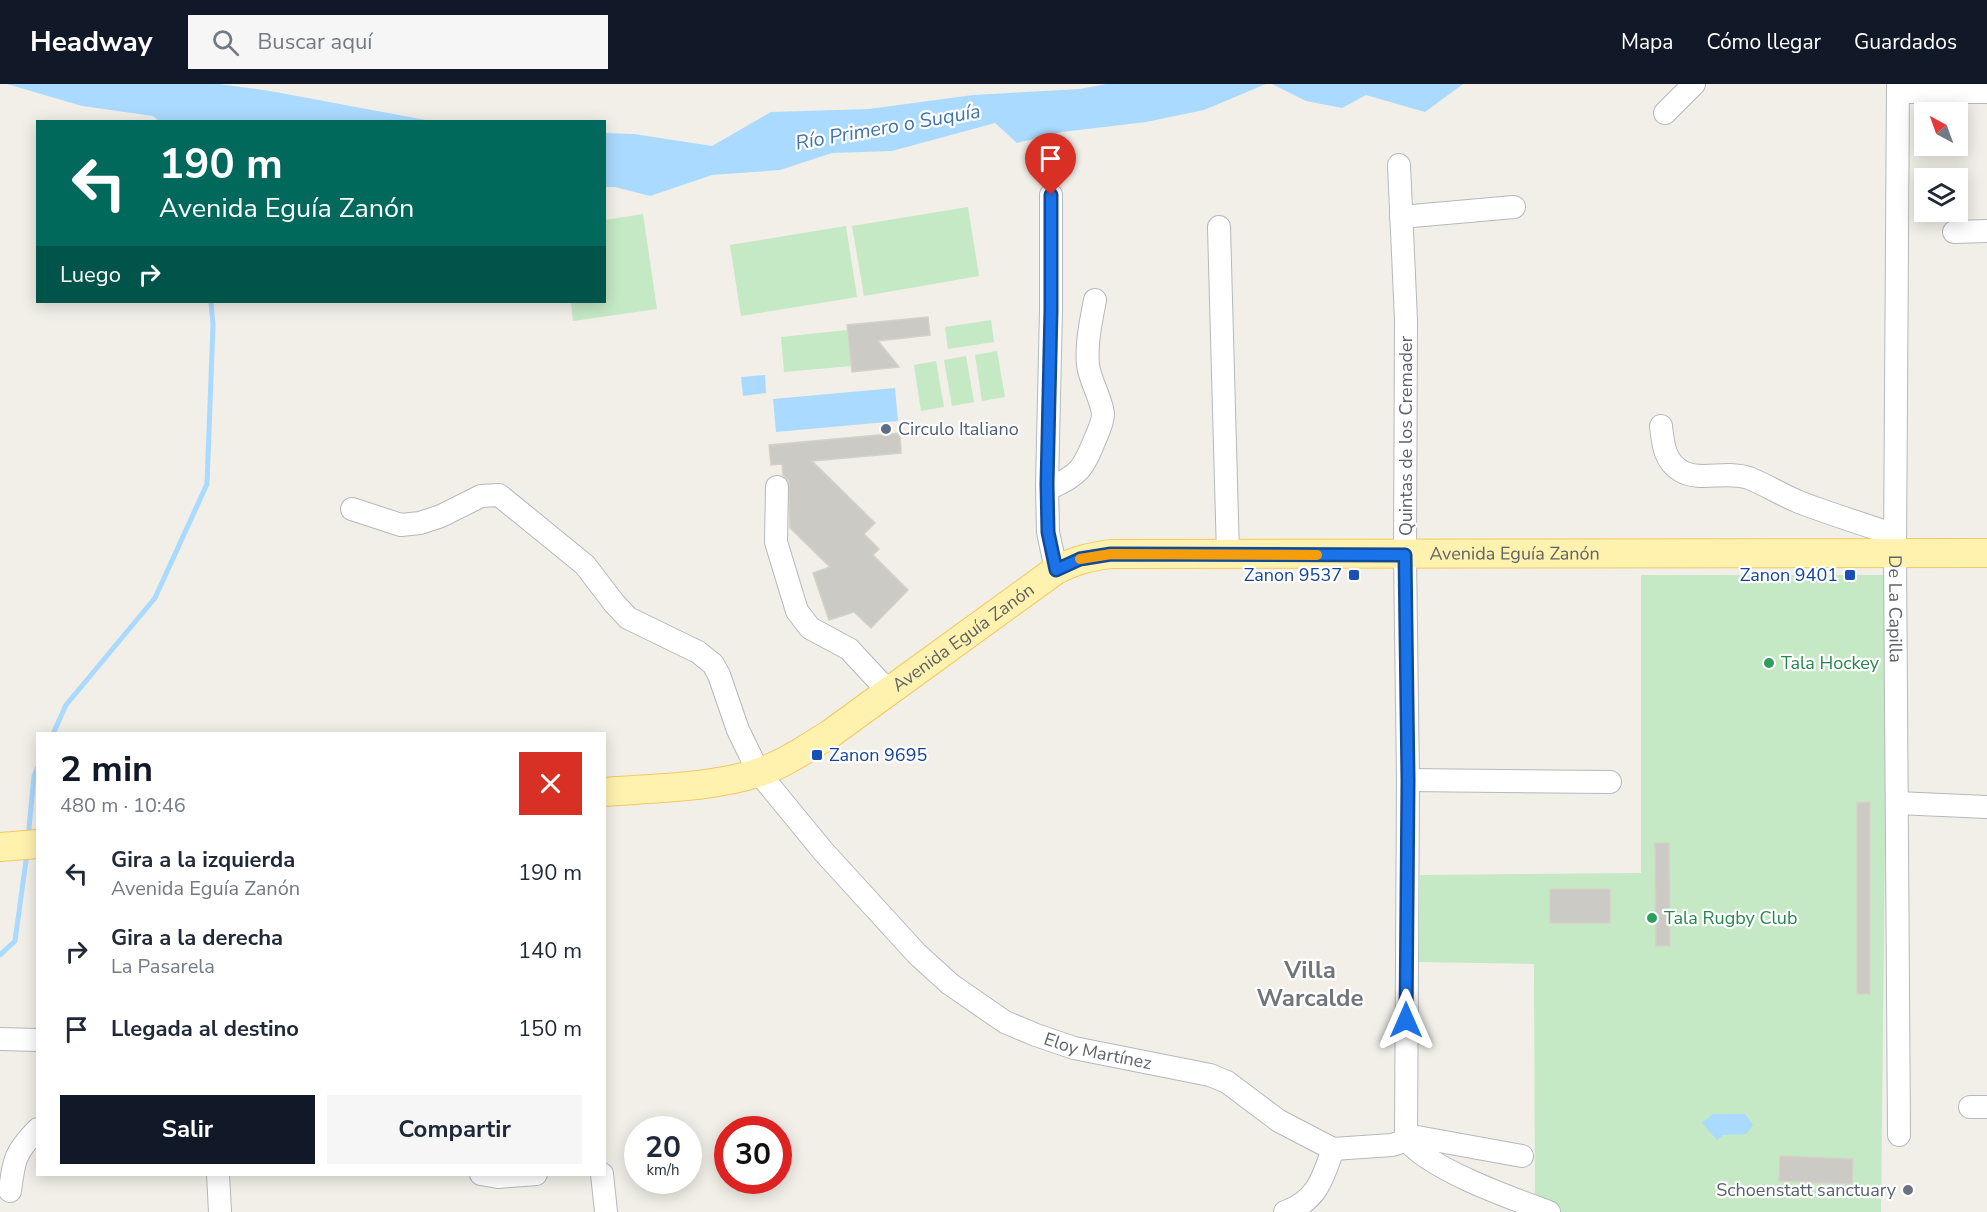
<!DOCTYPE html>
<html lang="es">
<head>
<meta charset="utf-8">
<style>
  body { margin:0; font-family:"Nunito Sans",sans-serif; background:#f6f6f7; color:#1f2937; height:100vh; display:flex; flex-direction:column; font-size:22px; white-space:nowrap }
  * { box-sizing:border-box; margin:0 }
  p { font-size:20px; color:#747a83 }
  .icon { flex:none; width:33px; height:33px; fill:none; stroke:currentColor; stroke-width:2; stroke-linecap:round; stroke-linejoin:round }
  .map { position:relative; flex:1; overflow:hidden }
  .panel { position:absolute; left:36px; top:648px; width:570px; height:444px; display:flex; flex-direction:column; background:#fff; border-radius:0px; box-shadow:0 3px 15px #0003 }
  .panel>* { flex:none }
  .banner { position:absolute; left:36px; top:36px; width:570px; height:183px; border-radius:0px; box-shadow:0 3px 15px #0003; background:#00695c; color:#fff; overflow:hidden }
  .needle { width:39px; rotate:319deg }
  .tools { position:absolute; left:1914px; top:18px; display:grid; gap:12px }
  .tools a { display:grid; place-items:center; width:54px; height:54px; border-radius:0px; background:#fff; box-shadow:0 3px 15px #0003; font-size:30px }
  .speed { position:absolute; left:624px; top:1032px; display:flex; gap:12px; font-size:30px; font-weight:700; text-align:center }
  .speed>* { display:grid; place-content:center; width:78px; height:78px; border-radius:50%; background:#fff; box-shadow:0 3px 15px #0003; line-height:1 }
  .speed small { font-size:15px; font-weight:400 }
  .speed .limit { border:9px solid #d22; background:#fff; color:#111 }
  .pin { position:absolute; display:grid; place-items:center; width:51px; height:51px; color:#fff; margin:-62px -26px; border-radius:50% 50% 50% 0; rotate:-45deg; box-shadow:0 0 6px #0007 }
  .pin .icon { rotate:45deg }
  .me { position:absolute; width:66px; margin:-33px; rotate:0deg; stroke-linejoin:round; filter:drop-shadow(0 0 4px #0008) }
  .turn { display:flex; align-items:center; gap:21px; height:126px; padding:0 24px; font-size:27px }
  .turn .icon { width:78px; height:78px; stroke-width:2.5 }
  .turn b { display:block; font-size:42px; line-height:51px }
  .then { display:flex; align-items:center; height:57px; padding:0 24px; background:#0003; gap:12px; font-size:22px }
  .round { display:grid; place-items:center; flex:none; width:63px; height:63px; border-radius:0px; background:#f6f6f7 }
  .headline { display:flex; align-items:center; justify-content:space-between; height:102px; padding:0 24px }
  h1 { font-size:36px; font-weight:700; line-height:45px; color:#111827 }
  .cta { display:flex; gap:12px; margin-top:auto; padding:12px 24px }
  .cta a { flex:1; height:69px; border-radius:0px; background:#111827; color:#fff; font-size:24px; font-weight:700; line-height:69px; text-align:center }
  .cta a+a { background:#f6f6f7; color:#1f2937 }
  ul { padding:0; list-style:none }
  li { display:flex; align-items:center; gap:18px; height:78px; padding:0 24px }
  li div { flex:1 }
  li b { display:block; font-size:22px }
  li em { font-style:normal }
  header { display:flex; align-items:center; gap:36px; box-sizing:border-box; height:84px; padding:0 30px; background:#111827; color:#fff }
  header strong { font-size:28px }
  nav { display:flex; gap:33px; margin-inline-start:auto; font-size:21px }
  .search { width:420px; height:54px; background:#f6f6f7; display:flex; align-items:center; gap:15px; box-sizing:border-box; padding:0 21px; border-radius:0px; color:#747a83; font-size:22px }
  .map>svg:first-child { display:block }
  .green { fill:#c5e8c5 }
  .water { fill:#aadaff }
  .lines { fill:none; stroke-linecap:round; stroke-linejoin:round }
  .stream { stroke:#aadaff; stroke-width:5 }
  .building { fill:#cccac5; stroke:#d6d1c6; stroke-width:1.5 }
  .minor-casing { stroke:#b5b8bc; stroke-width:24 }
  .major-casing { stroke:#f2c960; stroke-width:30 }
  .minor { stroke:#fff; stroke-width:22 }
  .major { stroke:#fff2af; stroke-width:28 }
  .route-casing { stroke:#114b97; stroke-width:15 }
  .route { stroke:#1a73e8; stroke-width:10 }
  .slow { stroke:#f59e0b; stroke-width:10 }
  .service-dot { fill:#5c6f8a; stroke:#fff; stroke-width:2 }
  .transit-dot { fill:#1a4fb4; stroke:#fff; stroke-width:2 }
  .leisure-dot { fill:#2e9e5b; stroke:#fff; stroke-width:2 }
  .worship-dot { fill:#6b7280; stroke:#fff; stroke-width:2 }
  .labels { text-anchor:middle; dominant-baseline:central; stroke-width:4.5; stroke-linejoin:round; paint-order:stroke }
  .service-label { font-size:18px; fill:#4e5e75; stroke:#fff; text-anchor:start }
  .street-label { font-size:18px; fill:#5f6368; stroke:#fff }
  .transit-label { font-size:18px; fill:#164399; stroke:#fff; text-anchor:end }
  .leisure-label { font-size:18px; fill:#27864d; stroke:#fff; text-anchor:start }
  .worship-label { font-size:18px; fill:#5b616d; stroke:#fff; text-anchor:end }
  .water-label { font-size:20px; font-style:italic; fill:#4174aa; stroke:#fff }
  .district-label { font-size:24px; font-weight:bold; fill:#70757a; stroke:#fff }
</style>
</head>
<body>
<header>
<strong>Headway</strong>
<div class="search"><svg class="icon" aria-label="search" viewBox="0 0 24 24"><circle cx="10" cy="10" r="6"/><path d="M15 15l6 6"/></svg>Buscar aquí</div>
<nav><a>Mapa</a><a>Cómo llegar</a><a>Guardados</a></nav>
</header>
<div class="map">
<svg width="1987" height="1128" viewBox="0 0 1987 1128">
  <rect width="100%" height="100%" fill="#f1efe8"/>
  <g class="green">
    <path d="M968,123l11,69 -115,20 -12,-70z"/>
    <path d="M643,130l14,95 -84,12 -2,-19h33l1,-82z"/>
    <path d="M846,142l11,71 -116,19 -11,-71z"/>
    <path d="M991,236l3,22 -46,7 -3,-22z"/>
    <path d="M847,246l4,36 -67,6 -3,-35z"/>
    <path d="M997,267l8,46 -23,4 -7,-46z"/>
    <path d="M966,272l8,46 -22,4 -8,-46z"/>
    <path d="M936,277l8,46 -23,4 -7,-46z"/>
    <path d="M1641,491h247l-7,637h-346l-1,-248 -115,-2 1,-87 221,-2z"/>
  </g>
  <g class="water">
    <path d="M7,0h212l51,7 161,30h-272l-6,-5 -71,-10z"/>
    <path d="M1106,0h160l-62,26 -58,12 -84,10 -45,11 -22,-20 -103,28 -60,2 -52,17 -68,5 -62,21 -35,-9h-10v-54l29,1 78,12 59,-34 98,-3 104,-14 107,-6z"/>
    <path d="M1272,0h191l-38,28 -59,-17 -24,13 -36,-7z"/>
    <path d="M765,291l1,18 -23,3 -2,-19z"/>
    <path d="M895,304l3,33 -122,11 -3,-33z"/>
    <path d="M1713,1030h32l8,11 -7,9 -23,1 -6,5 -15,-17z"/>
  </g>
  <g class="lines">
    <g class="stream">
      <path d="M53,650l13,-29 89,-107 52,-114 6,-159 -2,-23"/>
      <path d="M28,754l6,-62 4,-9"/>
      <path d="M0,871l15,-14 12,-88"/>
    </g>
  </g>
  <g class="building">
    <path d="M928,233l2,18 -52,6 21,26 -47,5 -5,-47z"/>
    <path d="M900,349l1,20 -89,8 63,62 -11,11 15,15 -6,6 35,35 -37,38 -17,-16 -25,8 -16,-47 17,-6 -40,-39 -1,-47 -6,-6 -1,-11 -11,1 -2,-20z"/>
    <path d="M1870,718v192h-13v-191z"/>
    <path d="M1655,759h14l1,103h-14z"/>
    <rect x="1550" y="805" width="60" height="34"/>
    <path d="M1780,1072l73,3 -1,25 -73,-3z"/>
  </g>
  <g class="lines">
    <defs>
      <g id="minor">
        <path id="s1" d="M1898,0l-3,470 4,581"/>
        <path d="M1898,8h89"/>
        <path d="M1665,29l29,-29"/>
        <path d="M1399,81l7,155 -1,235 3,225 -2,359c22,30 107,60 143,73"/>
        <path d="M1051,111v115l-4,175 1,47 8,38"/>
        <path d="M1401,133l113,-10"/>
        <path d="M1219,143l9,328"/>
        <path d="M1954,148l33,-1"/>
        <path d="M1661,342c2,17 3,35 20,45 19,11 46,-1 68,7 17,7 33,17 50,24 31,12 64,22 96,33"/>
        <path d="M777,403l-1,55 21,69 13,17 39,21 39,42"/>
        <path d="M1048,405c32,-14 35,-20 48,-52 3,-7 7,-15 7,-23 -1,-14 -13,-33 -15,-49 -2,-22 3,-44 7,-65"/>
        <path id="s2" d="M352,425l49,16 19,-2 21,-7 40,-20 18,-1 86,70 29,38 14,15 70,34 15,12 6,11 19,55 21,43 64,78 94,103 33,30 55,38 31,13 38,13 136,27 17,7 52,39 54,28 59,-4 25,-8 105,19"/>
        <path d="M1408,696l202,2"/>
        <path d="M1897,719l90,4"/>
        <path d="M0,955l38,1"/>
        <path d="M1970,1023h17"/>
        <path d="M218,1090l2,38"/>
        <path d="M481,1090l17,3 38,-3"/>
        <path d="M602,1090l4,38"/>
        <path d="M10,1107c4,-32 5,-39 28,-62"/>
        <path d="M1285,1128c32,-11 38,-34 48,-63"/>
      </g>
      <g id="major">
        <path id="s3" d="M604,708c50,-4 106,-4 153,-19 26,-8 50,-25 73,-39l226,-164c21,-10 32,-13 55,-16l876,-1"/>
        <path d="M0,763l38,-3"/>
      </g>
    </defs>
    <use href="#minor" class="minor-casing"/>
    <use href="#major" class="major-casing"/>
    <use href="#minor" class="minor"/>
    <use href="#major" class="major"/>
  </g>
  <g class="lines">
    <defs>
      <path id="route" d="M1051,111v115l-4,174 1,48 8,38 24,-11 31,-5 294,1 3,225 -2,240"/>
    </defs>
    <use href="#route" class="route-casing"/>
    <use href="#route" class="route"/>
    <path class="slow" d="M1080,475l31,-5 206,1"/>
  </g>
  <circle class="service-dot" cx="886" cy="345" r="6"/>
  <g class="transit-dot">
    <rect x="1348" y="485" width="12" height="12" rx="3"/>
    <rect x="1844" y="485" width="12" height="12" rx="3"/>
    <rect x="811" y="665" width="12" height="12" rx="3"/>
  </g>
  <g class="leisure-dot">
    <circle cx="1769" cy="579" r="6"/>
    <circle cx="1652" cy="834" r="6"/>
  </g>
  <circle class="worship-dot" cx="1908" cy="1106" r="6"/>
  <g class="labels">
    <g class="service-label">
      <text x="898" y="345">Circulo Italiano</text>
    </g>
    <g class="street-label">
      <text transform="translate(1406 352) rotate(-90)">Quintas de los Cremader</text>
      <text stroke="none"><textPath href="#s3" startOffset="978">Avenida Eguía Zanón</textPath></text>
      <text stroke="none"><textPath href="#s1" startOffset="525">De La Capilla</textPath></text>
      <text stroke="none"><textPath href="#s3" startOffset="402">Avenida Eguía Zanón</textPath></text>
      <text stroke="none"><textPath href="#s2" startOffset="1000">Eloy Martínez</textPath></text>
    </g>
    <g class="transit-label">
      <text x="1342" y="491">Zanon 9537</text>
      <text x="1838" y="491">Zanon 9401</text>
      <text x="829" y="671" text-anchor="start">Zanon 9695</text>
    </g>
    <g class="leisure-label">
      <text x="1781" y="579">Tala Hockey</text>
      <text x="1664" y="834">Tala Rugby Club</text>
    </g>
    <g class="worship-label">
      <text x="1896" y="1106">Schoenstatt sanctuary</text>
    </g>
    <g class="water-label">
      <text transform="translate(888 43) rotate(-10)">Río Primero o Suquía</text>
    </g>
    <g class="district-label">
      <text x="1310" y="886">Villa<tspan x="1310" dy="28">Warcalde</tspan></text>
    </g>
  </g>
</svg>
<div class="tools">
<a><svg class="needle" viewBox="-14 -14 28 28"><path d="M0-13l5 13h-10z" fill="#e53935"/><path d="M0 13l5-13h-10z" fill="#747a83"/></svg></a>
<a><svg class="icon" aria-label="layers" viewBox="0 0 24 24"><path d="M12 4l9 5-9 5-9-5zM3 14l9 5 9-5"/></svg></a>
</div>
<div class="speed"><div>20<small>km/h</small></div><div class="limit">30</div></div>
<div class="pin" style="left:1051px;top:111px;background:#d93025"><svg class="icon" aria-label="arrive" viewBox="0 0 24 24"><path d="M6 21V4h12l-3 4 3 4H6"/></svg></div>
<svg class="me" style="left:1406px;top:936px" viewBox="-20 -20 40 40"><path d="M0-17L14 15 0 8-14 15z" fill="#1a73e8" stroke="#fff" stroke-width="4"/></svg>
<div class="banner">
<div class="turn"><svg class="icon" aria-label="left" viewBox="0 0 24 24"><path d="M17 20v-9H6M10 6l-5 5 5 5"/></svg><div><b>190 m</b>Avenida Eguía Zanón</div></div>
<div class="then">Luego<svg class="icon" aria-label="right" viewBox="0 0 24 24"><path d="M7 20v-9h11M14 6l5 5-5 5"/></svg></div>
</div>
<section class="panel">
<div class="headline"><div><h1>2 min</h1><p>480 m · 10:46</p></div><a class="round" style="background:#d93025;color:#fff"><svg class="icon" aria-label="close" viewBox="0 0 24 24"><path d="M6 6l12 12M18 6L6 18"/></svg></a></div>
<ul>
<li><svg class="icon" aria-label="left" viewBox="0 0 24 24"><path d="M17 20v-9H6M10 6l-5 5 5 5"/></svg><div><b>Gira a la izquierda</b><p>Avenida Eguía Zanón</p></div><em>190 m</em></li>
<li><svg class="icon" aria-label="right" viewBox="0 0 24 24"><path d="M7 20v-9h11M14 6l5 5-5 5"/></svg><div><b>Gira a la derecha</b><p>La Pasarela</p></div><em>140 m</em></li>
<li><svg class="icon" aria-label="arrive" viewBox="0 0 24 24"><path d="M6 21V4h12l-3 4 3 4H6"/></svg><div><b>Llegada al destino</b></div><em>150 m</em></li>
</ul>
<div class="cta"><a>Salir</a><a>Compartir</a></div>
</section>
</div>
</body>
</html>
